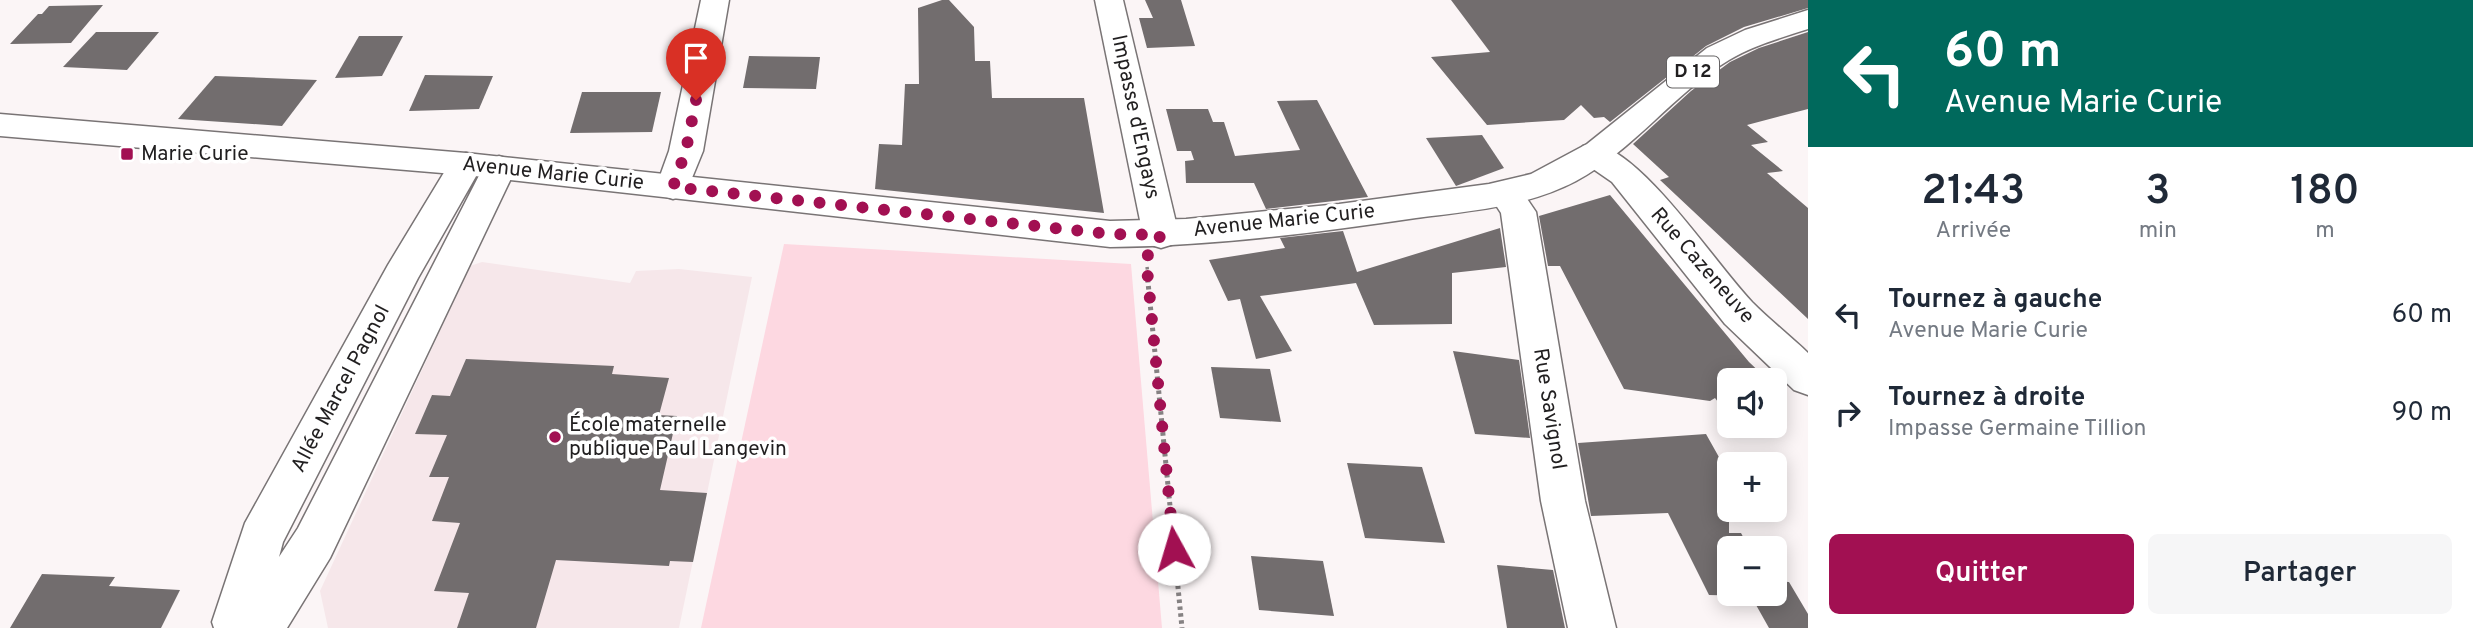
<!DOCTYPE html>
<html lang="fr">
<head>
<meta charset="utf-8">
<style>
  body { margin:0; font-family:Overpass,sans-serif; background:#f6f6f7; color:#1f2937; height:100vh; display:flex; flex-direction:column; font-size:26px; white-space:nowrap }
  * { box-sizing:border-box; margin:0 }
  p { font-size:23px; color:#747a83 }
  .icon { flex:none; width:38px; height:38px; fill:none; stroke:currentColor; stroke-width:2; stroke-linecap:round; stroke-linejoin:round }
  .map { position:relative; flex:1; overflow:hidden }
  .drawer { display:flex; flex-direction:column; background:#fff; width:665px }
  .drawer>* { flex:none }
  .hud { background:#00695c; color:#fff; overflow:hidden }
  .controls { position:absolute; left:1717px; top:368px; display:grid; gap:14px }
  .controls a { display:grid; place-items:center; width:70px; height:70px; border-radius:10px; background:#fff; box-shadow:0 4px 18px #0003; font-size:35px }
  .pin { position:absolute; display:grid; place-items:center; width:60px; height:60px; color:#fff; margin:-72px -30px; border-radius:50% 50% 50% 0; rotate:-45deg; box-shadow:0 0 7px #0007 }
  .pin .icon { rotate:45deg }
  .me { position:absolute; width:77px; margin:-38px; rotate:354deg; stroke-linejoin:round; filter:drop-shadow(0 0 5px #0008) }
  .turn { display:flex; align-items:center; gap:24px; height:147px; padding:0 21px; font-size:32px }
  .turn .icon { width:91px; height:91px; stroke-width:2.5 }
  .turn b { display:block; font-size:49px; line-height:60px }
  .eta { display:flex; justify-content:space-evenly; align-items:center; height:119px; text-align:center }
  .eta b { font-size:42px; font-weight:600; line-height:49px }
  .action { display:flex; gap:14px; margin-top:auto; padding:14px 21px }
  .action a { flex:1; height:80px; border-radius:10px; background:#a21052; color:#fff; font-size:28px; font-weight:600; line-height:80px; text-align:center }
  .action a+a { background:#f6f6f7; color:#1f2937 }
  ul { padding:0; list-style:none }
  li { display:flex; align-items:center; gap:21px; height:98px; padding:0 21px }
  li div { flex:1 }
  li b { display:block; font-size:26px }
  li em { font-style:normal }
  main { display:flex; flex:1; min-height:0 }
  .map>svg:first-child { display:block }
  .built { fill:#f6e7ea }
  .green { fill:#fdd8e1 }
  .building { fill:#726d6e }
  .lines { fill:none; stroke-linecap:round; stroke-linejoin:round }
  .minor-casing { stroke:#797475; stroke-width:3 }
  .major-casing { stroke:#797475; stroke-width:3 }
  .path-far1 { stroke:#858182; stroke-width:3.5; stroke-dasharray:2.5 2.5; stroke-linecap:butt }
  .path { stroke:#858182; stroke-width:5; stroke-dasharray:3.5 3.5; stroke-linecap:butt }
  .minor { fill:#fff; fill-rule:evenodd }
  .major { fill:#fff; fill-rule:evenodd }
  .route { stroke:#a21052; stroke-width:12; stroke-dasharray:0 21.6 }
  .poi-dot { fill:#a21052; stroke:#fff; stroke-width:2.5 }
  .labels { text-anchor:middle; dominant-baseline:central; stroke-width:7; stroke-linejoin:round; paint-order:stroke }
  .shield { fill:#fff; stroke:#646263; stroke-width:2 }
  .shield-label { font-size:19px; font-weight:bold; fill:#211f20 }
  .street-label { font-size:21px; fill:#211f20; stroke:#fff }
  .poi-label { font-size:21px; fill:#211f20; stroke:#fff; text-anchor:start }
</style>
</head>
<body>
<main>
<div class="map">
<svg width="1808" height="628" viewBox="0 0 1808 628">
  <rect width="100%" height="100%" fill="#fbf5f6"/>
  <path class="built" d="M482,262l148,21 6,-12 43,-2 73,8 -73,351h-351l-8,-37 150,-325z"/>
  <path class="green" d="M784,244l347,20 31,364h-461z"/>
  <g class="building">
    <path d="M942,0h7l25,27 1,34h15l2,37h92l20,115 -229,-24 4,-45 23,1 3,-61h14l-1,-76z"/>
    <path d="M1145,0h36l14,46 -48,2 -8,-30h14z"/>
    <path d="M1451,0h357v8l-64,19 -38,19 -96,76 -6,-5 -10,1 -13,-13 -17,15 -77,5 -56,-68 59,-5z"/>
    <path d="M103,5l-32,38 -61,1 28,-30h4l7,-8z"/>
    <path d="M96,32h63l-32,38 -64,-3z"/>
    <path d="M1808,32v77l-61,16 21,17 -17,3 32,26 -16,2 41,35v111l-148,-139 9,-3 -36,-33 58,-53 39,-29 29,-14z"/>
    <path d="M359,36h44l-21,40 -47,2z"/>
    <path d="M749,56l71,1 -4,32 -73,-1z"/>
    <path d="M425,75l68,1 -14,33 -70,2z"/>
    <path d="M215,76l102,4 -35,46 -104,-7z"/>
    <path d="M582,92h79l-9,40 -82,1z"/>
    <path d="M1317,100l51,97 -102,12 -12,-26h-68l-1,-22 9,-1 -3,-9h-14l-11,-42h42l5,13h11l11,34 65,-6 -23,-49z"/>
    <path d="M1482,135l22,33 -48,18 -30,-48z"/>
    <path d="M1610,195l139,167 19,18h-39v21l-11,1 -3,-4 -5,3 -86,-12 -64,-123h-12l-9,-50z"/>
    <path d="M1500,228l6,39 -54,6v51l-78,1 -18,-42 -96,13 32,55 -36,8 -16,-60 -12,2 -19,-41 76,-12 -5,-10 63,-7 14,41z"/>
    <path d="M1453,351l66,9 11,78 -55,-4z"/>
    <path d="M466,359l148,7 -2,8 57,4 -10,37 18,1 -17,74 47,3 -14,69 -23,-1 -1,5 -113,-6 -20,68h-79l12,-35 -35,-2 26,-68 -28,-2 17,-44h-20l18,-42 -32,-1 17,-39 18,1z"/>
    <path d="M1211,367l59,2 11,53 -61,-4z"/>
    <path d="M1706,434l23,41v58h12l8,15h-20v45h45v-12l15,1 19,32v14h-39l-18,-32 -42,-1 -41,-82 -77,3 -13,-73z"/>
    <path d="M1347,463l75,4 23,76 -80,-5z"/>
    <path d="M1251,556l72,5 11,55 -75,-6z"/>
    <path d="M1497,565l56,5 12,58h-58z"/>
    <path d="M42,574l73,3 -6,9 71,4 -19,38h-151z"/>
  </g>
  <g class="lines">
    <defs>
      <g id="minor">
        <path d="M701,0h28l-26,151 -18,44 -12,4 -12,-4 -5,-8 13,-36z"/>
        <path d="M1095,0h28l56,235 -5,9 -13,4 -13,-4 -5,-9z"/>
        <path d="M1595,143c52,14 118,118 157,159 18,18 38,34 56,51v42l-14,-5 -69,-66 -113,-142 -29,-20 -5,-8 5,-8z"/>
        <path d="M466,153l12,3 5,8 -65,114 -135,264 -4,15 19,-29 189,-368 12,-4 12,4 5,8 -186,390 -43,70h-73l-2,-6 33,-99 143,-258 66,-109z"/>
        <path d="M1505,181l12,3 19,28 49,289 31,127h-48l-27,-127 -40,-288 -13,-20 5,-9z"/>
      </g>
      <path id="major" d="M1808,10v19c-27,9 -54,16 -79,31 -56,34 -95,90 -153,121 -49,26 -107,30 -160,37 -102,15 -203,28 -306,29l-644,-72 -466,-39v-22l466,39 644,68 76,-2 153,-15 150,-20 42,-10 56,-30 120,-96 38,-18z"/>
    </defs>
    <use href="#minor" class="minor-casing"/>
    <use href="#major" class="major-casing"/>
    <path class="path-far1" d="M1147,267l1,6"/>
    <path class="path" d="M1147,272l35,356"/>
    <use href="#minor" class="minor"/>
    <use href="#major" class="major"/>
  </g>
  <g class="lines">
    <path class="route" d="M696,100l-10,50 -13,37 437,47 51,1 -15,23 28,291"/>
  </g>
  <g class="poi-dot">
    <rect x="120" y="147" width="14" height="14" rx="3.5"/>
    <circle cx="555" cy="437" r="7"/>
  </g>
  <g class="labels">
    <rect class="shield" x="1667" y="56.5" width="52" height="31" rx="5"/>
    <g class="shield-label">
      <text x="1693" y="72">D 12</text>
    </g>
    <g class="street-label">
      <text transform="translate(1135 117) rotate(78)">Impasse d'Engays</text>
      <text transform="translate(553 174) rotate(6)">Avenue Marie Curie</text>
      <text transform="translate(1284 221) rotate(-6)">Avenue Marie Curie</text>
      <text transform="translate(1702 266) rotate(49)">Rue Cazeneuve</text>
      <text transform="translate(341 389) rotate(-62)">Allée Marcel Pagnol</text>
      <text transform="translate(1549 409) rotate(81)">Rue Savignol</text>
    </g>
    <g class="poi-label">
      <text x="141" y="154">Marie Curie</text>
      <text x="569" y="425">École maternelle<tspan x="569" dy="24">publique Paul Langevin</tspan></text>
    </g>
  </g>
</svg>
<div class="controls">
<a><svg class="icon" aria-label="sound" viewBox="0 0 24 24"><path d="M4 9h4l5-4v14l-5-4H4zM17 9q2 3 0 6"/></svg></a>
<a>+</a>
<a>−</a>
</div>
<div class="pin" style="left:696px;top:100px;background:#d93025"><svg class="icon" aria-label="arrive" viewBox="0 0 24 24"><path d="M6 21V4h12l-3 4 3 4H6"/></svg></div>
<svg class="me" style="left:1174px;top:549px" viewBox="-20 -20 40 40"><circle r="19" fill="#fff"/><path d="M0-13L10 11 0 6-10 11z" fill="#a21052"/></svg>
</div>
<section class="drawer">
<div class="hud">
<div class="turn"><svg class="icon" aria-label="left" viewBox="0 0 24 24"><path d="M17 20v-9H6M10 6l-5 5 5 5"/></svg><div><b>60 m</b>Avenue Marie Curie</div></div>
</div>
<div class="eta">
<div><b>21:43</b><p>Arrivée</p></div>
<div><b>3</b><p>min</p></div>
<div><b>180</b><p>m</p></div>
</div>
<ul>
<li><svg class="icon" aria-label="left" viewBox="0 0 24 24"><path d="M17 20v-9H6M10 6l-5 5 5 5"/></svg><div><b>Tournez à gauche</b><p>Avenue Marie Curie</p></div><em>60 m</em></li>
<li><svg class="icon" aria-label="right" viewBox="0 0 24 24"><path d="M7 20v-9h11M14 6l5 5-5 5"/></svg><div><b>Tournez à droite</b><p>Impasse Germaine Tillion</p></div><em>90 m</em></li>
</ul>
<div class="action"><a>Quitter</a><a>Partager</a></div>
</section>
</main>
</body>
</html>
